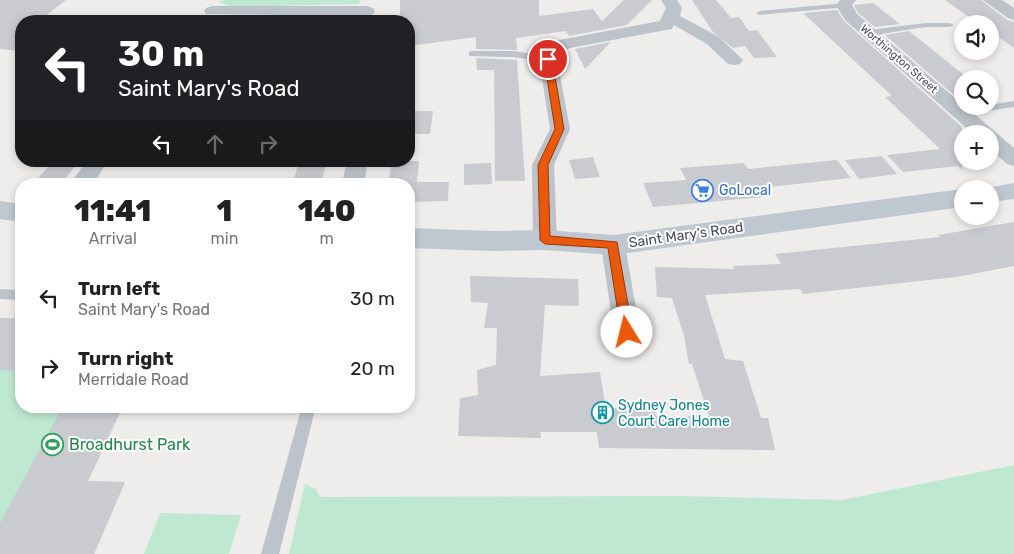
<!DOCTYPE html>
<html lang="en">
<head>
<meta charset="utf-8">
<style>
  body { margin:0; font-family:Rubik,sans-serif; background:#f2f2f2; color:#222; height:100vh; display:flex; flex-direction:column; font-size:19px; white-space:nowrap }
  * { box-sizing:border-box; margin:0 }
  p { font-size:16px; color:#767676 }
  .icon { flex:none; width:28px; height:28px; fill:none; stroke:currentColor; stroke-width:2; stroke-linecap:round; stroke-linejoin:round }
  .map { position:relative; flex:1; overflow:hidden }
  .panel { position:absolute; left:15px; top:178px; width:400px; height:235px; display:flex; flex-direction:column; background:#fff; border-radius:20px; box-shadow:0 2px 8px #0003 }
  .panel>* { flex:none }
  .hud { position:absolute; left:15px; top:15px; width:400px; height:152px; border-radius:20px; box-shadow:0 2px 8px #0003; background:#202124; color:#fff; overflow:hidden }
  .tools { position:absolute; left:954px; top:15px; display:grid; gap:10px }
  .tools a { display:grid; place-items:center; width:45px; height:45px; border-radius:50%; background:#fff; box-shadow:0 2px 8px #0003; font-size:25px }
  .pin { position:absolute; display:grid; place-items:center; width:42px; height:42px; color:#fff; margin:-21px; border:2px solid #fff; border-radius:50%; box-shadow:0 1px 5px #0007 }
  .me { position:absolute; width:55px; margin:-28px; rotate:351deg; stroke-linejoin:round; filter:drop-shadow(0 0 4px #0008) }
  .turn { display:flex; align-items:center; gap:18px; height:105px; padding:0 20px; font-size:22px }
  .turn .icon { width:65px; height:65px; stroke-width:2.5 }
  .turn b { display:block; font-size:35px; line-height:42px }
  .lanes { display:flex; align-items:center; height:48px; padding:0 20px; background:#0003; justify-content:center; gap:25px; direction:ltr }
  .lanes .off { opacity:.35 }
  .eta { display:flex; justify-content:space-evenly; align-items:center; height:85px; text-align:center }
  .eta b { font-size:30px; font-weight:800; line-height:35px }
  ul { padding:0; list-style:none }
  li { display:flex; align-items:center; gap:15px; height:70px; padding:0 20px }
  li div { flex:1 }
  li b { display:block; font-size:19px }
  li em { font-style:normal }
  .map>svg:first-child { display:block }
  .green { fill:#bfe8d1 }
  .building { fill:#cacbd0 }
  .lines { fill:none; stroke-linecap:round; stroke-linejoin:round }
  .lane { fill:#bcc3ca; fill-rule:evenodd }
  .street { fill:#bcc3ca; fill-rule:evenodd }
  .secondary { fill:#bfc7d1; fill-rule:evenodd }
  .route { fill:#ea580c; stroke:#983908 }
  .labels { text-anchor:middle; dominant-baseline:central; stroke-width:4; stroke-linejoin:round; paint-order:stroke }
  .far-street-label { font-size:11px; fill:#474e57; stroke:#fff }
  .shop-label { font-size:14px; fill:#366cbe; stroke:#fff; text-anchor:start }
  .street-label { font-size:14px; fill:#474e57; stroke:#fff }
  .culture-label { font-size:14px; fill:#0d838f; stroke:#fff; text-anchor:start }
  .near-leisure-label { font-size:16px; fill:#27864d; stroke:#fff; text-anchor:start }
</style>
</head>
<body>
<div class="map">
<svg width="1014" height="554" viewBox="0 0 1014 554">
  <rect width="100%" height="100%" fill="#efecec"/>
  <g class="green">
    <path d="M225,0h135l-1,4 -129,3 -11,-5z"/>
    <path d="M0,318l21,1v87h102l-35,75 37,1 -31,72h-94z"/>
    <path d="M1014,465v89h-725l16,-70 11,5 4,8 358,-1 164,4z"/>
    <path d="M160,513l81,2 -12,39h-85z"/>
  </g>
  <g class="building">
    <path d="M0,0h66l-27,21h-18v30l-21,-2z"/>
    <path d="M400,0h139v16l54,-7 9,12 22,-21h28l-25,25 -58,11 -3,-5 -50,7 1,12 -41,-1v-12l-67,9v-25h-9z"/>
    <path d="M692,0h24l15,18 8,-1 10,14 8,-1 20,27 -23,1 -9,-12 -12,2 -20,-16z"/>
    <path d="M945,0h36l26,20 7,2v26l-24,-17v-7h-11z"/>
    <path d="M873,3l27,21 -25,3 -17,-14 -4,-8z"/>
    <path d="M837,10l7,11 118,106v34h21v2l-21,3v4l-4,-4 -55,6 -16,-17 53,-6 -55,-52 7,-1 -89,-83z"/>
    <path d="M909,31l60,48h-7v23l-77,-67z"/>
    <path d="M611,42l-26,27 -10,-20z"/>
    <path d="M476,58l41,2 8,121h-30l-1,-111h-17z"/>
    <path d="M409,111h24l-3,23h-21z"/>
    <path d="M882,156l15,18 -38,5 -14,-19z"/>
    <path d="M593,157l7,20 -25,2 -6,-19z"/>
    <path d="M837,160l14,18 -92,10 5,9 -111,10 -10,-24 43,-3 -6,-12 64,-5 4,6z"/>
    <path d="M53,161h26l-18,23h-28z"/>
    <path d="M299,161h28l-6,23h-28z"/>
    <path d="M392,161h27l-2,21h32l-1,19 -39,1v-18h-21z"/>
    <path d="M491,163l1,21 -28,1v-21z"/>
    <path d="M1014,222v44l-58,11 -153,17 -3,-5 -95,6 20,64 18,2 18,57h7l7,32 -176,-2 -2,-16h-57l1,6 -83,-2 2,-38 18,-3 -1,-25 19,-5 1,-37h-13l4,-25 -17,-1 -1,-26 108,3 1,27 -34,-1 -5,71 60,-4 6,38 34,-7 14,2 2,11h53l-17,-52h-3l-5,-28 -12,-38 -15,-1 -2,-30 79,2 -1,-3 48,-2 -6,-10 165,-17 -2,-2z"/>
    <path d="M0,318l21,1v52l-21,-1z"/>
    <path d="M63,406h60l-35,75 37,1 -31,72h-94v-31z"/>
  </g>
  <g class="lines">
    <g class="lane">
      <path d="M844,3l4,2 -1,2 -87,8 -4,-2 4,-2z"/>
      <path d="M925,23h25l4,2 -4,2h-25l-56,9 -4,-3 4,-3z"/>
      <path d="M472,51h41l35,5 4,3 -4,3 -35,-5 -44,-1v-4z"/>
      <path d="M1014,101v6l-55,8 -5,-3 5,-3 31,-3v-1z"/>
      <path d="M0,289l21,1v10l-21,-1z"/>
      <path d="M302,406h14l-37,148h-18z"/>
    </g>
    <g class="street">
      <path d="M661,0h16l5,8 -2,8 39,21 24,23 -3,4 -6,1 -6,-1 -21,-20 -33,-19 -2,4 -6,1 -96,18 -11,6 -2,5 13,70 -16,36 3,75 -4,6 -8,3 -8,-3 -4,-6 -1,-75 18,-36 -11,-70 7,-12 13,-7 101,-19 6,-13z"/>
      <path d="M840,0h16l-4,5 5,9 105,90v2h3l49,42v18l-7,-2 -17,-15v-15h-17l-128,-114 -9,-15z"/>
      <path d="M983,0h19l12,8v12l-6,-2z"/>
      <path d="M212,6h155l6,2 2,3 -2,3 -6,2 -161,-2 -2,-3 2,-3z"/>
      <path d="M87,161h21l-15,23h-23z"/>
      <path d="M347,161h21l-4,23h-22z"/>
      <path d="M613,236l8,3 4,6 15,87 -4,8 -9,3 -9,-3 -4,-8 -13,-87 4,-6z"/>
    </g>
    <g class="secondary">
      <path d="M1014,183v16l-24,3v-13h-9z"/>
      <path d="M962,189v18l-349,48 -68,-5 -54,1 -82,-3v-20l82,3 54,-1 68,5z"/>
      <path d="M0,201l21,3v18l-21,-3z"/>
    </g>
  </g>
  <path class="route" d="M548,56l4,3 12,70 -16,36 2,71 67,6 16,90 -2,4h-8l-2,-4 -13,-84 -63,-4 -5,-4 -2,-75 17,-36 -11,-70z"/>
  <defs>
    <symbol id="supermarket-ring" viewBox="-11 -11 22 22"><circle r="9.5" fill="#fff" stroke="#3f7fe0" stroke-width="1.5"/><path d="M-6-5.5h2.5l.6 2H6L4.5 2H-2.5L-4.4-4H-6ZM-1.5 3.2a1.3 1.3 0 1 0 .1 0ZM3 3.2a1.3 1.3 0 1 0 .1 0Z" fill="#3f7fe0"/></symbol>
    <symbol id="building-ring" viewBox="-11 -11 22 22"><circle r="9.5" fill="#fff" stroke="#0f9aa8" stroke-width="1.5"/><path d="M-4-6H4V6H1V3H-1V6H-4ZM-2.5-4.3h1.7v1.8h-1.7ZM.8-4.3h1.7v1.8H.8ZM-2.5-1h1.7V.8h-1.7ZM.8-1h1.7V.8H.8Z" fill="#0f9aa8"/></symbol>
    <symbol id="stadium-ring" viewBox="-11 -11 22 22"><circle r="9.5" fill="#fff" stroke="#2e9e5b" stroke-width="1.5"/><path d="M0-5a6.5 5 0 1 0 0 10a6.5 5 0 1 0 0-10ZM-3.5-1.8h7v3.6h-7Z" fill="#2e9e5b"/></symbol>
  </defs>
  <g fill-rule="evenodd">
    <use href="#supermarket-ring" x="690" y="178" width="25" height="25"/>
    <use href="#building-ring" x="590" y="400" width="25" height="25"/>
    <use href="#stadium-ring" x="40" y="432" width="25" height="25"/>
  </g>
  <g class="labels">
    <g class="far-street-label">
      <text transform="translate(899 59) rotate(41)">Worthington Street</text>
    </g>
    <g class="shop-label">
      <text x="719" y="190">GoLocal</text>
    </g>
    <g class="street-label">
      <text transform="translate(686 235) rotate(-8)">Saint Mary's Road</text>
    </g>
    <g class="culture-label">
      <text x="618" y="405">Sydney Jones<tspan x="618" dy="16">Court Care Home</tspan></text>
    </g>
    <g class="near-leisure-label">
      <text x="69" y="444">Broadhurst Park</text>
    </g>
  </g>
</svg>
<div class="tools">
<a><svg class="icon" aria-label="sound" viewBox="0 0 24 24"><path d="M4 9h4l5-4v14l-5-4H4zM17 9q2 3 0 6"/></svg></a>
<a><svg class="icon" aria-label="search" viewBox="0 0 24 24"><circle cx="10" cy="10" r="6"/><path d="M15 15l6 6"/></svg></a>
<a>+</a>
<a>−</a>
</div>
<div class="pin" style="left:548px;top:59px;background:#d93025"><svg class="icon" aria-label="arrive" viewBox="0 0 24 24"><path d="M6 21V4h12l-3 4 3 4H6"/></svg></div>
<svg class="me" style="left:627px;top:332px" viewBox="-20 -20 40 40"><circle r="19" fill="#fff"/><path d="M0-13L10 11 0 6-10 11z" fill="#ea580c"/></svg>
<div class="hud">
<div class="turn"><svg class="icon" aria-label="left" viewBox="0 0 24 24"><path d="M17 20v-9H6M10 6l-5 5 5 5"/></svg><div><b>30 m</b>Saint Mary's Road</div></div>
<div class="lanes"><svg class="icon" aria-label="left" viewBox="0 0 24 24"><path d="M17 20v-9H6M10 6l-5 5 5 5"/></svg><svg class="icon off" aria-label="ahead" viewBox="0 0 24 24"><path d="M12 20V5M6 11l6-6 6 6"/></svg><svg class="icon off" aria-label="right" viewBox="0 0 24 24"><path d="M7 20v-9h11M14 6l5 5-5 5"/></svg></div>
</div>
<section class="panel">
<div class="eta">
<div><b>11:41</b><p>Arrival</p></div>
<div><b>1</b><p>min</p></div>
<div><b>140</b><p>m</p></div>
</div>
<ul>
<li><svg class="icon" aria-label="left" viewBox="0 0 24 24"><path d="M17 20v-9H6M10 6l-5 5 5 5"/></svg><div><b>Turn left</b><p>Saint Mary's Road</p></div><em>30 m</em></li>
<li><svg class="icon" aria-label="right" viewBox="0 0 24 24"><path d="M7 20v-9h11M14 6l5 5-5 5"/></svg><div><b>Turn right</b><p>Merridale Road</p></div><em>20 m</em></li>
</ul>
</section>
</div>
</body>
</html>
